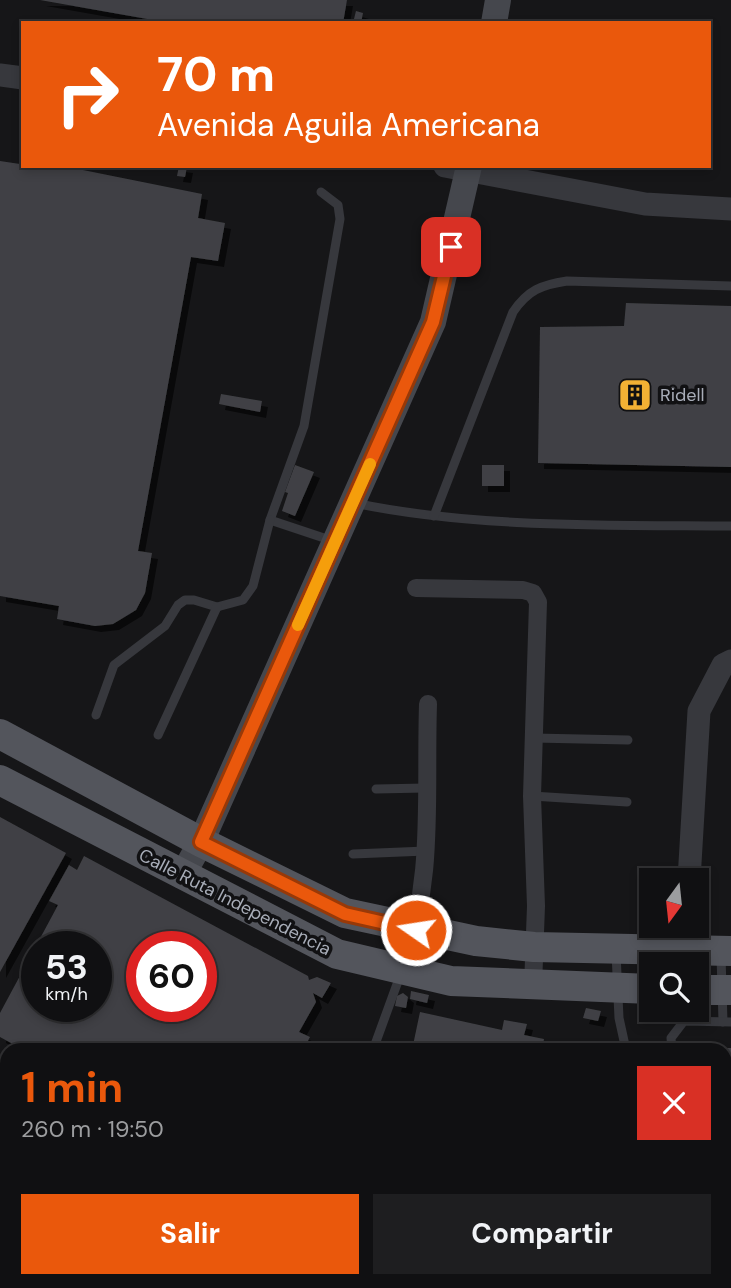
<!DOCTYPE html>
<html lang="es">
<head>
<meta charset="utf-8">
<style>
  body { margin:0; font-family:"DM Sans",sans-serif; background:#1e1e20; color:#f1f3f6; height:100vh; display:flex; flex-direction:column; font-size:26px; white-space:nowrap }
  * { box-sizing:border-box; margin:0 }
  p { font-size:23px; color:#9c9d9f }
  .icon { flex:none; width:38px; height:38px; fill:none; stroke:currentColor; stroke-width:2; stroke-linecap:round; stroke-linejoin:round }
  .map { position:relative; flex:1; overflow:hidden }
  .drawer { position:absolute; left:0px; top:1043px; width:732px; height:245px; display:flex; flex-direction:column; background:#101012; border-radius:21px 21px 0 0; box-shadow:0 4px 10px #0003,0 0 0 2px #303032 }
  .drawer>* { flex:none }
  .guide { position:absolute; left:21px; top:21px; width:690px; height:147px; border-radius:0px; box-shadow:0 4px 10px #0003,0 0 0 2px #303032; background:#ea580c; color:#fff; overflow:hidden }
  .needle { width:46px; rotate:195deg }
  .fabs { position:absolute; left:639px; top:868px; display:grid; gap:14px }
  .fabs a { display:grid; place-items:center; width:70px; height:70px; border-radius:0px; background:#101012; box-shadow:0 4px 10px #0003,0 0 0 2px #303032; font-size:35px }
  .speed { position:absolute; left:21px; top:931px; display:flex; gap:14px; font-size:35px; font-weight:700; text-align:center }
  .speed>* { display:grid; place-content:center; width:91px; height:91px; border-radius:50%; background:#101012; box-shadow:0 4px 10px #0003,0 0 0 2px #303032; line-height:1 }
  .speed small { font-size:18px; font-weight:400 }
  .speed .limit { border:10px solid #d22; background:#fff; color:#111 }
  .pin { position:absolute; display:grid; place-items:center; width:60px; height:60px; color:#fff; margin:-30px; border-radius:14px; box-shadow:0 4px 10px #0006 }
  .me { position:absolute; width:77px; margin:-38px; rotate:283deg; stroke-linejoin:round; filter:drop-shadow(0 0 5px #0008) }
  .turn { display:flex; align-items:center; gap:24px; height:147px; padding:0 21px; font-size:32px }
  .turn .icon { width:91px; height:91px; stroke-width:2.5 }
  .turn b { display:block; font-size:49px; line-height:60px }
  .round { display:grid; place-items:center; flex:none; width:74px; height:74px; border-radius:0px; background:#1e1e20 }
  .head { display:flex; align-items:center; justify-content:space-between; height:119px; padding:0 21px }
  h1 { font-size:42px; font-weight:700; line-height:52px; color:#ea580c }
  .cta { display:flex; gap:14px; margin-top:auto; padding:14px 21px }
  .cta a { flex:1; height:80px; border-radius:0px; background:#ea580c; color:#fff; font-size:28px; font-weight:700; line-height:80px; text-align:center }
  .cta a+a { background:#1e1e20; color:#f1f3f6 }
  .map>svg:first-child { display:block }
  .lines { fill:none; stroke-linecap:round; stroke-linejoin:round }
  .stream { stroke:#2c353c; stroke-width:7 }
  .building { fill:#404145; fill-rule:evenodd; filter:url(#shadow) }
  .service { stroke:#37383d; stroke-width:9 }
  .minor { stroke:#37383d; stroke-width:18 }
  .tertiary { stroke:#37383d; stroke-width:23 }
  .secondary { stroke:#45474d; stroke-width:26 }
  .primary { stroke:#53555c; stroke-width:30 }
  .route-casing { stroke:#983908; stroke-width:18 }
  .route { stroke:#ea580c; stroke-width:12 }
  .slow { stroke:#f59e0b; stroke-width:12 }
  .labels { text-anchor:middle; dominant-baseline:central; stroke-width:7; stroke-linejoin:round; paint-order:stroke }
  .poi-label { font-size:18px; fill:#a8adb8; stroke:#111113; text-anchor:start }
  .street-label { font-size:18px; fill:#a8adb8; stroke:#111113 }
</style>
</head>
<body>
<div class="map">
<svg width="731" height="1288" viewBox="0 0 731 1288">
  <defs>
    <filter id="shadow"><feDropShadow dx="6" dy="6" stdDeviation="0" flood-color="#0009"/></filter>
  </defs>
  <rect width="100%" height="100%" fill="#161618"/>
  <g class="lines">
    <g class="stream">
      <path d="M0,1115l7,5"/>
      <path d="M534,1281l27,7"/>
    </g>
  </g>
  <g class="building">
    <path d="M40,0h307l-4,23h-173z"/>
    <path d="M356,11l7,2 -2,10h-8z"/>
    <path d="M0,161l53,8v-3h10l139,28 -4,24 27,5 -7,38 -27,-4 -53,294 14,2 -7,40 -9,17 -23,14 -18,2 -38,-7 2,-13 -59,-10z"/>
    <path d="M179,166l8,1 -2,10 -8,-1z"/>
    <path d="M626,303l105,3v161l-193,-4 2,-136 84,-1z"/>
    <path d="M221,394l41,7 -2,11 -41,-8z"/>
    <path d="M295,465l19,7 -19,44 -13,-5 6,-18 -3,-1z"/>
    <rect x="482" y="465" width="22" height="21"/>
    <path d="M0,817l66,36 -66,119z"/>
    <path d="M84,856l224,120 1,4 8,-3 14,6 -9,15 -9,-5 3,9 -17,30 11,5 -7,13h-279l-24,-13v-24l58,-108 -9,-4 20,-36 8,5zM37,947h59v59h-59zM142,947h59v59h-59z"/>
    <path d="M411,991l18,4 -2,8 -17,-4z"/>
    <path d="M403,993l5,4 -2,11 -11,-2 2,-10z"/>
    <path d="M586,1008l15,3 -3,10 -15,-3z"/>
    <path d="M420,1012l82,18 2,-10 23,4 -3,11 20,4 -2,11h-130z"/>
    <rect x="724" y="1048" width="7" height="230"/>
  </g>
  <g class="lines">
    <g class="service">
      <path d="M321,192l17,13 2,14 -36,207 -34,94 63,21"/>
      <path d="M354,503c118,25 256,22 377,23"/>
      <path d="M434,516l79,-204c15,-22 28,-27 54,-31l164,5"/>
      <path d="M96,715l18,-50 51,-39 13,-21 7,-5h9l23,7 26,-7 10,-14 17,-66"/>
      <path d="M158,735l59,-128"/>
      <path d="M534,738l94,2"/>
      <path d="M376,789l49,-1"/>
      <path d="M532,796l95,6"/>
      <path d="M353,854l73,-3"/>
      <path d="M616,953l3,65 7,32"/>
      <path d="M721,956l2,66"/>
      <path d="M684,1021l1,-11"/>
      <path d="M373,1050l28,-77"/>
      <path d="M672,1050l-1,-12 13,-17 47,1"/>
      <path d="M679,1281l10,4 42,1"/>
    </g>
    <g class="minor">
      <path d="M416,588l107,2 10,3 5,9 -6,194 4,110 -3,80"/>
      <path d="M402,971c33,-92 23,-171 26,-267"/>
    </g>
    <g class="tertiary">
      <path d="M0,75l23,3"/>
      <path d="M445,166l200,38 86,5"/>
      <path d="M689,880l10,-169 24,-46 8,-4"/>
      <path d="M685,964l2,-38"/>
    </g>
    <g class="secondary">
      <path d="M494,23l4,-23"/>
      <path d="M182,876l19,-34 232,-520 36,-156"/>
    </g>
    <g class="primary">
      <path d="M0,734l201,108 144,71 131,28 58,6 197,4"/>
      <path d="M0,780l337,174 114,27 200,8"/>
      <path d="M696,990h35"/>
    </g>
  </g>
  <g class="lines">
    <defs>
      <path id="route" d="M416,930l-71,-16 -144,-72 232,-520 18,-75"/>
    </defs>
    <use href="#route" class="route-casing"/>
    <use href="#route" class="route"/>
    <path class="slow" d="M298,625l72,-161"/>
  </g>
  <defs>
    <symbol id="building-square" viewBox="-11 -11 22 22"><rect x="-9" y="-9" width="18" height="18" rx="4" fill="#f2b134" stroke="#111113"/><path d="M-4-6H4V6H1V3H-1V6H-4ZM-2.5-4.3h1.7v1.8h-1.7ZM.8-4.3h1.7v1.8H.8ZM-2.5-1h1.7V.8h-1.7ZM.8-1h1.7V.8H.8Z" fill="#111"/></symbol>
  </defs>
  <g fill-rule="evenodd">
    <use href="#building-square" x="616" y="376" width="38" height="38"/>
  </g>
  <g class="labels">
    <g class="poi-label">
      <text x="660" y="395">Ridell</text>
    </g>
    <g class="street-label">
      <text transform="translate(235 902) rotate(27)">Calle Ruta Independencia</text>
    </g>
  </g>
</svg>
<div class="fabs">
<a><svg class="needle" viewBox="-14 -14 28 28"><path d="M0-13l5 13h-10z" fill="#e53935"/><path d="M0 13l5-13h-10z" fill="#9c9d9f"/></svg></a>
<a><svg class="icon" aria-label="search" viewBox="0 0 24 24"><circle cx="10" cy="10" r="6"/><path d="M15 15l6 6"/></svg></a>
</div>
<div class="speed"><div>53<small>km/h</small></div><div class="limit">60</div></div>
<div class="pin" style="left:451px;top:247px;background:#d93025"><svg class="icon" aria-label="arrive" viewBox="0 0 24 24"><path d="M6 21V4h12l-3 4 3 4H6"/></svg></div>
<svg class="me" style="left:416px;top:930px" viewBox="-20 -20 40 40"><circle r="17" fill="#ea580c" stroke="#fff" stroke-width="3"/><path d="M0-11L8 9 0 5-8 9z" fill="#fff"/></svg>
<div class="guide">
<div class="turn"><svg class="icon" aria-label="right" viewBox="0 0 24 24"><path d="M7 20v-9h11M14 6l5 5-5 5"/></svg><div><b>70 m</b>Avenida Aguila Americana</div></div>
</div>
<section class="drawer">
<div class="head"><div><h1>1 min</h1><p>260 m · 19:50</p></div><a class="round" style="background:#d93025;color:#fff"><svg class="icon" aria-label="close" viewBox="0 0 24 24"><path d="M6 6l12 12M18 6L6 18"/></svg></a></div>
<div class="cta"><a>Salir</a><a>Compartir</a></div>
</section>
</div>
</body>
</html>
